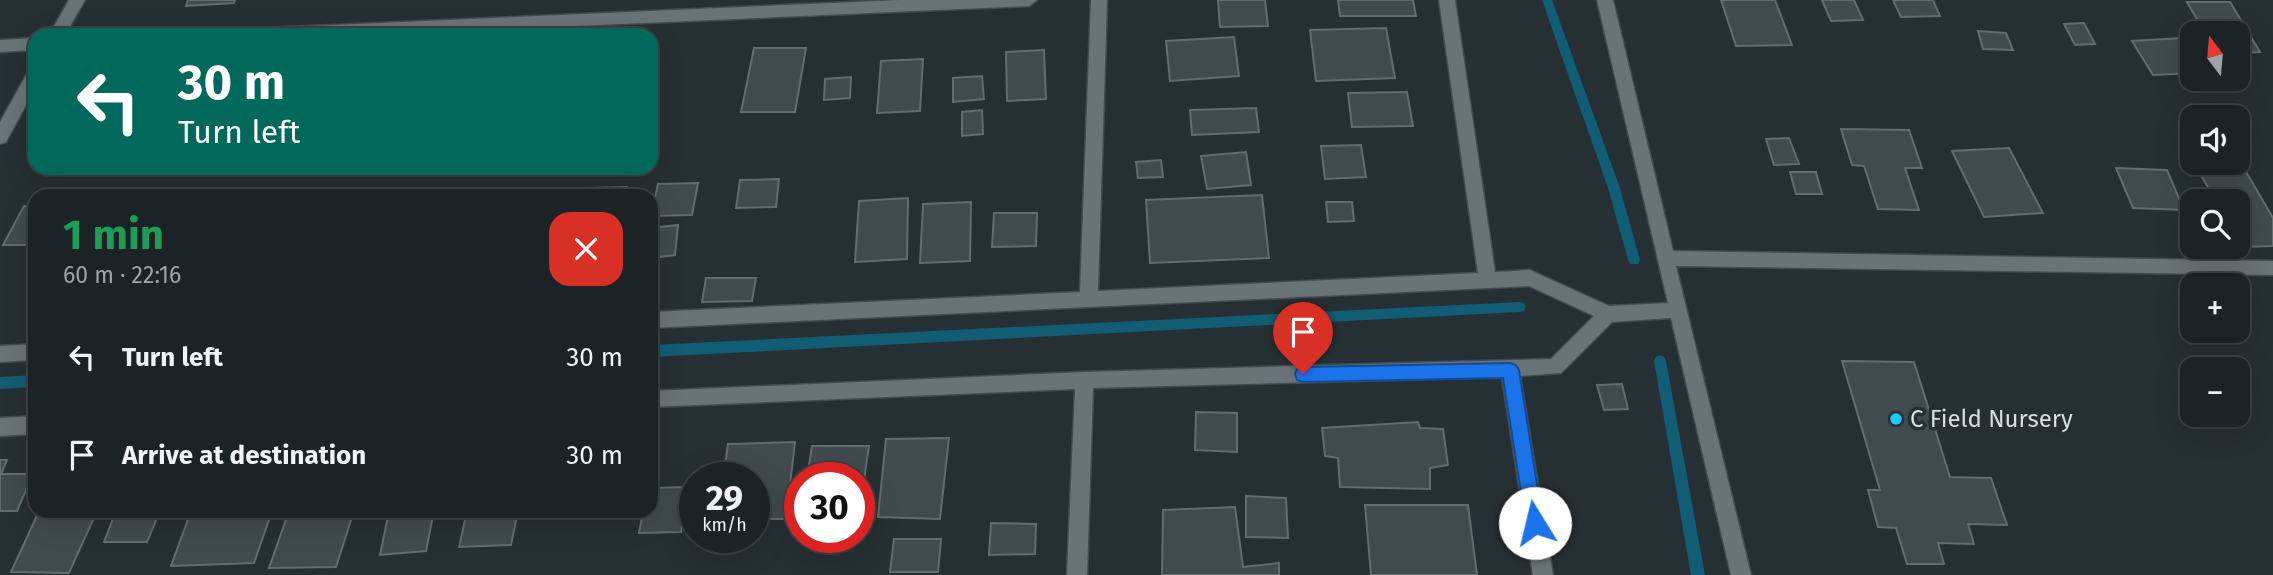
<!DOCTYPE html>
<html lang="en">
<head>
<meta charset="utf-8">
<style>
  body { margin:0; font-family:"Fira Sans",sans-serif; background:#252b2e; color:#f1f3f6; height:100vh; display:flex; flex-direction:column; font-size:26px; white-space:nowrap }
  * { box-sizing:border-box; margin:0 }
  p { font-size:23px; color:#a0a4a7 }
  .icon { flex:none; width:38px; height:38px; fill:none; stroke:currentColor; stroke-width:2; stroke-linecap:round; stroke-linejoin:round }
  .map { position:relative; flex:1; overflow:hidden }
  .details { position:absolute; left:28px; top:189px; width:630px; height:329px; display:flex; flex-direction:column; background:#1c2326; border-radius:21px; box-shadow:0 7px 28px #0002,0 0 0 2px #3a4043 }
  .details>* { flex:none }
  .guide { position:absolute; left:28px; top:28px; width:630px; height:147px; border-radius:21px; box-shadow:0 7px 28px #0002,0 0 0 2px #3a4043; background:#00695c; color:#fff; overflow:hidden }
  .needle { width:46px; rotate:344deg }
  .tools { position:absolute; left:2180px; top:21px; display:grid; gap:14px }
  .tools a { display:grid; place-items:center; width:70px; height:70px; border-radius:14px; background:#1c2326; box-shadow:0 7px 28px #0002,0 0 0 2px #3a4043; font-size:35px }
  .speed { position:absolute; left:679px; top:462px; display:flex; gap:14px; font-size:35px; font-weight:700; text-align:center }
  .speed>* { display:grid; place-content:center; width:91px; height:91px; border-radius:50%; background:#1c2326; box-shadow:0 7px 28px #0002,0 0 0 2px #3a4043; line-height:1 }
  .speed small { font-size:18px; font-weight:400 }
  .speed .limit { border:10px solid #d22; background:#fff; color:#111 }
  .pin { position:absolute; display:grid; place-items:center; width:60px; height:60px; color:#fff; margin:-72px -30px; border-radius:50% 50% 50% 0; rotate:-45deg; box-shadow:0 0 7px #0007 }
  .pin .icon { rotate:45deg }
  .me { position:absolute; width:77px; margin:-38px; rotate:351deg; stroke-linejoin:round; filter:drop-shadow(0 0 5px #0008) }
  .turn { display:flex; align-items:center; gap:24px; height:147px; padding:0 35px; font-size:32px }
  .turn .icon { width:91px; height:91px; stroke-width:2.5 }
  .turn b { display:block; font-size:49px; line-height:60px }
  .round { display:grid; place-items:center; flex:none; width:74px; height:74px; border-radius:21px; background:#252b2e }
  .summary { display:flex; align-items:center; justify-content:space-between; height:119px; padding:0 35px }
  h1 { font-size:42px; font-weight:700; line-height:52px; color:#1e9e55 }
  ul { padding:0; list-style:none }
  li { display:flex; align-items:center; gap:21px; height:98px; padding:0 35px }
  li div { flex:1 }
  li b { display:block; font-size:26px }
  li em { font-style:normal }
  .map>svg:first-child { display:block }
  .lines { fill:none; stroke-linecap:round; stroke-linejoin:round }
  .stream { fill:#115d75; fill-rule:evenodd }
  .building { fill:#414b4f; stroke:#626d71; stroke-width:2 }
  .minor-casing { stroke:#434b4e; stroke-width:3 }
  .minor { fill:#697378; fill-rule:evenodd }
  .route { fill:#1a73e8; stroke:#114b97; stroke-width:2 }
  .poi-dot { fill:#1bcafc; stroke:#262f33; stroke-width:2.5 }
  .labels { text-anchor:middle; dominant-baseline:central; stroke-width:7; stroke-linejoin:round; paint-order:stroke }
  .poi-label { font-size:24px; fill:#d8dee1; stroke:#262f33; text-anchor:start }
</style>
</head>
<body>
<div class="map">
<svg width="2273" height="575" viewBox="0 0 2273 575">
  <rect width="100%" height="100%" fill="#262f33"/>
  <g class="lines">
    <g class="stream">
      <path d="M1542,0h10l68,188 20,72 -2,4h-8l-2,-4 -20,-72z"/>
      <path d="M1520,302l4,1 2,4 -2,4 -4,1 -869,45v-12z"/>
      <path d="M1660,355l4,2 2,4 39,214h-14l-37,-214 2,-4z"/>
      <path d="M35,375v12l-35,2v-12z"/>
    </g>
  </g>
  <g class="building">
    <path d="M188,0h47l-1,3 -48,3z"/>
    <path d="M1218,0h47l3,26 -48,1z"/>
    <path d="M1338,0h75l3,16h-76z"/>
    <path d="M1721,0h54l17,45 -56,1z"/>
    <path d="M1822,0h32l9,20 -32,1z"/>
    <path d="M1893,0h40l7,16 -39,1z"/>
    <path d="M2187,2h43l30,50 -22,1v-20h-33z"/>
    <path d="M2084,23l11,21 -20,1 -11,-21z"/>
    <path d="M1386,28l9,50 -79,3 -6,-51z"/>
    <path d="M1978,31l28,2 7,17 -30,-1z"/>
    <path d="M1234,37l5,39 -69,5 -4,-40z"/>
    <path d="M2182,38l11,16v19l-40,2 -21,-34z"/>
    <path d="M754,48h52l-11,64h-54z"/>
    <path d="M1044,50l2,49 -39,2 -1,-49z"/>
    <path d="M923,59l-3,52 -43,2 4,-52z"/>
    <path d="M982,76l2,23 -31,3v-24z"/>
    <path d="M851,77l-1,21 -26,2 1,-21z"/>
    <path d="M1407,92l6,34 -61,1 -4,-34z"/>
    <path d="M1256,108l3,24 -67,3 -2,-25z"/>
    <path d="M982,110l1,24 -21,2v-24z"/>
    <path d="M1841,129l68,1 13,38h-17l14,42 -41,-1 -14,-43 -12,-1z"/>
    <path d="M1789,138l10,26 -25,1 -8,-26z"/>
    <path d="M1361,145l5,32 -41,2 -4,-33z"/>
    <path d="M2009,148l34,65 -59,4 -32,-66z"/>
    <path d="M1246,152l5,33 -44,4 -6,-33z"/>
    <path d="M1161,160l2,17 -25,1 -2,-16z"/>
    <path d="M2116,168l51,2 17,40 -51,-2z"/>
    <path d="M2245,170l28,48v28l-31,1 -4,-6v-40h-22l-17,-29z"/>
    <path d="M1790,172h26l6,22h-26z"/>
    <path d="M779,179l-3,28 -40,1 4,-28z"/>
    <path d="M698,183l-6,32 -41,1 7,-32z"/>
    <path d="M627,187l-2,9h-36l1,-8z"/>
    <path d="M541,190h25l-1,6h-26z"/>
    <path d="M1262,195l7,63 -119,5 -4,-63z"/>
    <path d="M908,198l-1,61 -52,3 4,-61z"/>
    <path d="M971,202l-1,59 -50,2 3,-59z"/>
    <path d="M1326,202h26l2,19 -26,1z"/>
    <path d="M24,206h11v39h-32z"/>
    <path d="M994,213h43l-1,33 -44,1z"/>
    <path d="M678,225l-3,30 -24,3v-30z"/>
    <path d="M706,278h50l-4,23 -50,1z"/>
    <path d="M1842,361l72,1 36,115 41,1 16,47 -39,-1 6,20 -36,-1 6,21h-37l-11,-36 -18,-1 -10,-37h12z"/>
    <path d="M1622,384l6,25 -24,1 -7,-25z"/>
    <path d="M1196,412l41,1v39l-42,-2z"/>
    <path d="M1418,422l2,6 23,1 5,36 -18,3v21l-90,-2 -2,-29 -13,-2 -3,-28z"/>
    <path d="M949,438l-9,81 -62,-2 8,-78z"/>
    <path d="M795,442l-9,77h-32v-41h-31l5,-34z"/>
    <path d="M812,446h57l-9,61 -1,-29h-52z"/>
    <path d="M0,460h7l-6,14h32l-16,37h-17z"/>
    <path d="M688,487l-7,45 -42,1 4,-22h8v-23z"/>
    <path d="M1246,496l40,2 2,40 -42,-1z"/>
    <path d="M1365,505h103l9,70h-106z"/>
    <path d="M1235,507l8,60 36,-4v12h-117l1,-65z"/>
    <path d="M39,511h58l-28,62 -58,-1z"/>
    <path d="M116,511h44l-13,31h-43z"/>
    <path d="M191,511h81l-18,52 -83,3z"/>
    <path d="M289,511h65l-18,56 -67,1z"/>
    <path d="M389,511h45l-8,40 -46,4z"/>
    <path d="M467,511h51l-7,34 -52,2z"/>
    <path d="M991,523l45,1 -1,30 -46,1z"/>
    <path d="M894,539h47l-3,33h-48z"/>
  </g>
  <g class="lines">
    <defs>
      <g id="minor">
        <path d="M69,0h16l-20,35h-16z"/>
        <path d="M900,0h137l-8,6 -657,29h-140l8,-6z"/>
        <path d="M1091,0h16l-9,291 380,-18 -39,-273h16l40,272 35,-2 79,36 59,-3 -71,-303h16l60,251 600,10v14l-597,-9 75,309h-20l-60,-257 -59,4 -51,51 -41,3 33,199h-20l-31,-198 -409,11 -6,187h-20l8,-186 -424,18v-16l433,-19 467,-13 43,-43 -65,-30 -878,42v-16l429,-20z"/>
        <path d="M35,38v12l-35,2v-12z"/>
        <path d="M35,68v20l-29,54 -6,2v-22l29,-52z"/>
        <path d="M35,344v16l-35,2v-16z"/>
        <path d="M35,416v18l-35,2v-18z"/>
      </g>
    </defs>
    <use href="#minor" class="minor-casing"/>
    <use href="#minor" class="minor"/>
  </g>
  <path class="route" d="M1510,363l6,2 3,5 24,153 -2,6 -6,2 -7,-2 -2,-6 -23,-145 -200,4 -6,-2 -2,-6 2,-5 6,-2z"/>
  <circle class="poi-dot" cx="1896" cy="419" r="7"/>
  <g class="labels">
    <g class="poi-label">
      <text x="1910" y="419">C Field Nursery</text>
    </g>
  </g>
</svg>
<div class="tools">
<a><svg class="needle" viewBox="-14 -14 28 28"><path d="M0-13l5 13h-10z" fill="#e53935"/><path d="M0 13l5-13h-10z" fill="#a0a4a7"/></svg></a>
<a><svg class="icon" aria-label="sound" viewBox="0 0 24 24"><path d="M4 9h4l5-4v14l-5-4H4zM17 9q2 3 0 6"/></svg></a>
<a><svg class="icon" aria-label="search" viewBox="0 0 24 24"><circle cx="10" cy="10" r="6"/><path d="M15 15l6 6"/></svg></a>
<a>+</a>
<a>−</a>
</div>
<div class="speed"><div>29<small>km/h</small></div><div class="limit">30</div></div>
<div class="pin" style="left:1303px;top:374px;background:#d93025"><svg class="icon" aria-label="arrive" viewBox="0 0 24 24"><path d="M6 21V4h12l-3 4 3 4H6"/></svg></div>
<svg class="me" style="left:1535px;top:523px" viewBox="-20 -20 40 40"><circle r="19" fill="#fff"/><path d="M0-13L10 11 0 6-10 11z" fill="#1a73e8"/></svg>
<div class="guide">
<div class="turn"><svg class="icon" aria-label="left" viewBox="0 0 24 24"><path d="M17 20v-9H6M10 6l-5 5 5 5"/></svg><div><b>30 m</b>Turn left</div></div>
</div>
<section class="details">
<div class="summary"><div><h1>1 min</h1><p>60 m · 22:16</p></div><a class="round" style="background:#d93025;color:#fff"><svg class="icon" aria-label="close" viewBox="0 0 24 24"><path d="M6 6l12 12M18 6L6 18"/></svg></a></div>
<ul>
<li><svg class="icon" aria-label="left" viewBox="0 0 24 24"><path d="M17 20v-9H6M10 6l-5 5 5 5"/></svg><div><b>Turn left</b></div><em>30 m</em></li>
<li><svg class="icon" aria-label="arrive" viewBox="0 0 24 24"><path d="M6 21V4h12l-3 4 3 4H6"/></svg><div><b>Arrive at destination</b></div><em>30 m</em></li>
</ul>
</section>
</div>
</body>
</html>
